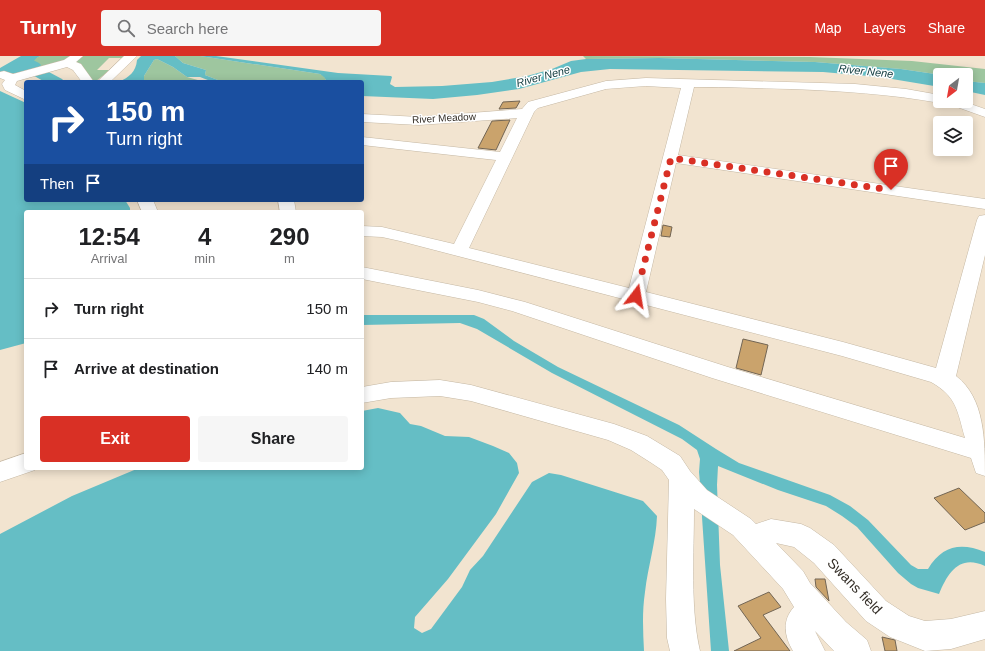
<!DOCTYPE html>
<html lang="en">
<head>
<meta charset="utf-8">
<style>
  body { margin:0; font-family:Arial,sans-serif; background:#f6f6f6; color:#202124; height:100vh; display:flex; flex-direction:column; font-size:15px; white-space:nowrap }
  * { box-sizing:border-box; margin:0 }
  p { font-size:13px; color:#757577 }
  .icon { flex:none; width:22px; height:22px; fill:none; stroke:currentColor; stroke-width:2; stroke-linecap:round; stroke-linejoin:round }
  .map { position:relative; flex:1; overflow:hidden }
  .panel { position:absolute; left:24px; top:154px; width:340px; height:260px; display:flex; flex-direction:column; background:#fff; border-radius:4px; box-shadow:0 2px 10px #0003 }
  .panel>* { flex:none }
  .guide { position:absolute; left:24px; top:24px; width:340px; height:122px; border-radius:4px; box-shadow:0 2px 10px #0003; background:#1a4fa0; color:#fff; overflow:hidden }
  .needle { width:26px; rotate:211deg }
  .tools { position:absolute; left:933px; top:12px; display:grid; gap:8px }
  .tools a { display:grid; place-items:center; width:40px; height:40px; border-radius:4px; background:#fff; box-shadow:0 2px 10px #0003; font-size:20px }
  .pin { position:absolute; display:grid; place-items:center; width:34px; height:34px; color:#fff; margin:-41px -17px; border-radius:50% 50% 50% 0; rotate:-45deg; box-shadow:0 0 4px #0007 }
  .pin .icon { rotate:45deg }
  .me { position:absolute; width:44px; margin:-22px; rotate:14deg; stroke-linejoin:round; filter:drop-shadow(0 0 3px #0008) }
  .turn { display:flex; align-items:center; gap:14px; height:84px; padding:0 16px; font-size:18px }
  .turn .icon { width:52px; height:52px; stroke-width:2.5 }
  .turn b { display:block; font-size:28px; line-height:34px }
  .then { display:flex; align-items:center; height:38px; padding:0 16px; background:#0003; gap:8px; font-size:15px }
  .eta { display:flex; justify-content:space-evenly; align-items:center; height:68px; text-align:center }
  .eta b { font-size:24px; font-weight:700; line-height:28px }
  .action { display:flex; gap:8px; margin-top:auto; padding:8px 16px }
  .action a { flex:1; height:46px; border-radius:4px; background:#d93025; color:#fff; font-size:16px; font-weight:700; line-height:46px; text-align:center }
  .action a+a { background:#f6f6f6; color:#202124 }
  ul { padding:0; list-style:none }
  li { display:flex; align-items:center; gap:12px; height:60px; padding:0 16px; border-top:1px solid #e0e0e0 }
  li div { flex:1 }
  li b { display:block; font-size:15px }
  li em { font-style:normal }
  header { display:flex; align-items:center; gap:24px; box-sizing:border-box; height:56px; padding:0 20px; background:#d93025; color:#fff }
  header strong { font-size:19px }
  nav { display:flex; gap:22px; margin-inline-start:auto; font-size:14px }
  .search { width:280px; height:36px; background:#f6f6f6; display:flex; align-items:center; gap:10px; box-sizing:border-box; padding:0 14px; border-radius:4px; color:#757577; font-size:15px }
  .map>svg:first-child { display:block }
  .green { fill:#9ec69f; fill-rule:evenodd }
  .water { fill:#65bec5 }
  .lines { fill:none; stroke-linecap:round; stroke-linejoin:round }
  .river { fill:#65bec5; fill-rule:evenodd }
  .building { fill:#caa36c; stroke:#726554 }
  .minor-casing { stroke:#c5b8a4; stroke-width:1 }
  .minor { fill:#fff; fill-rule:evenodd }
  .route { stroke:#d93025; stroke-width:7; stroke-dasharray:0 12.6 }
  .labels { text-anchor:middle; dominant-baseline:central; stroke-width:3; stroke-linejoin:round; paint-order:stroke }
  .far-street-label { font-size:10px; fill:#342e27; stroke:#fff }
  .far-water-label { font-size:11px; font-style:italic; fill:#0d393c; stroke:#fff }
  .near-street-label { font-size:14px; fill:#342e27; stroke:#fff }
</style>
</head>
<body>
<header>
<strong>Turnly</strong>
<div class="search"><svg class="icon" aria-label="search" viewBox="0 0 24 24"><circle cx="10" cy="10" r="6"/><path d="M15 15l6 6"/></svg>Search here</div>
<nav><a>Map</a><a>Layers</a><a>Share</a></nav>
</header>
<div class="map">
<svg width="985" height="595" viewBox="0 0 985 595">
  <rect width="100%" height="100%" fill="#f2e4d0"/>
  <g class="green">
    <path d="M40,0h35l-34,14 -9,-10z"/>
    <path d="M80,0h48l-15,15 -8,3 -9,7 1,1h-7l-14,-20zM109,2h15l-13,12h-14z"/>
    <path d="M175,0h25l120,18 4,2 2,4 -2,2h-101l-18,-7 1,-5 -23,-7z"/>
    <path d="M583,0l227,1 102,4 73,8v14l-19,-2v-6h-24l-41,-6 -86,-7 -156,-4 -73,1z"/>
    <path d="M157,3l16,8 14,10 18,5h-61l-2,-3 2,-3 10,-16z"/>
  </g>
  <g class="water">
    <path d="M21,0h19l-7,4 6,3 2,2 -2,3 -21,6 -18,-1v-5z"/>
    <path d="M141,0h34l8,7 23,7 -1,5 18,7h-10l-13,-5h-13l-14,-10 -16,-8 -3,1 -10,16v6h-25c10,-5 17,-10 18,-22z"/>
    <path d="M200,0h16l122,17 53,3 1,1 -2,7 5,3 47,-1 50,-4 35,-6 25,-7 19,-8 15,-2 73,-1 156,4 86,7 41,6h-2v12l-60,-10 -57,-5 -213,-3 -29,3 -62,17 -42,6 -44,4 -71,-3v-14h-38l2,-2 -2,-3 -4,-3z"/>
    <path d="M966,25l19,2v12l-19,-4z"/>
    <path d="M0,35l26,12v97h99l5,8v4h-104v131l-26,7z"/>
    <path d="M362,259h112l10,4 30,22 44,26 121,58 37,24 23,14 91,32 20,11 18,14 43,45 7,4h10c14,-23 32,-27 57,-17v14c-25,-12 -37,6 -46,28l-21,-6 -7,-4 -13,-11 -41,-46 -15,-11 -16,-10 -48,-16 -60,-24 -1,19 3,80 9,86h-18l-9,-134v-11l-3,-34 1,-13 -3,-9 -15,-11 -130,-66 -75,-44 -17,-6 -98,2z"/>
    <path d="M378,352l22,5 10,11 11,2 24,10 24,1 24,9 16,7 8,10 2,10 -23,41 -48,65 -33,38 -1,11 8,5 9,-4 31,-42 8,-17 13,-14 49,-74 17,-9 12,2 82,26 14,15c-1,26 -9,50 -12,76 -3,20 -2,39 -1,59h-644v-117l72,-38 67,-28h223v-57z"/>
  </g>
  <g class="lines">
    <path class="river" d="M22,0h16l-6,7 30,16 3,3h-20l-25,-14 -4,-6z"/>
  </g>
  <g class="building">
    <path d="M520,45l-4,7 -17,1 4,-7z"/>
    <path d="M510,64l-14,30 -18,-2 14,-27z"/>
    <path d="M663,169l9,2 -2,10 -9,-1z"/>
    <path d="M743,283l25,6 -7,30 -25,-7z"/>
    <path d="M959,432l26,25v9l-20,8 -31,-32z"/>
    <path d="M815,523h10l4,22 -13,-14z"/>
    <path d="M769,536l12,15 -18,8 27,36h-56l27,-13 -23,-32z"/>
    <path d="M882,581l13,3 2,11h-12z"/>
  </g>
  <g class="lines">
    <defs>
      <g id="minor">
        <path d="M70,0h13l-7,6 5,2 13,18h-12l-9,-12 -6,-3 -50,14 -2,4 11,6v9l-21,-10 -3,-6 3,-4 -5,-2v-6l4,-1 9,3 51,-14z"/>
        <path d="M124,0h13l-27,26h-13z"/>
        <path d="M646,22l209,6 51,5 34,6v6h22l23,8v8l-42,-15 -3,1c-50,-9 -99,-12 -149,-14 -32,-1 -65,-2 -97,-2l-16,68 307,44v10l-309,-46 -30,129 197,50 93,26 41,-148 2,-4 6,-1v40l-29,121c29,22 29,65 29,100l-9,-3 -5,-15 -259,-80 -200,-67 -34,-9 -116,-23v-12l116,23 47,12 203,65 237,71c-8,-28 -8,-41 -34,-56l-89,-26 -442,-115 -18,-4 -20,-1v-10l20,1 72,17 42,-84 -134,-15v-8l138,15 17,-34 -98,7 -57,-3v-8l57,3 103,-8 6,-7 78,-21zM646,30l35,2 -52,200 -160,-40 65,-136 4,-4 68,-19z"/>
        <path d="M137,144h16l5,12h-16z"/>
        <path d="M278,144h16l2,12h-16z"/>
        <path d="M440,324l31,5 143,39 33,12 33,20 10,15 17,19 44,29 5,5 15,-5 30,5 9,4 24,17 52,56 23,15 16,5 26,-2 34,-8v28l-34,10 -26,2 -35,-14 -24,-16 -52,-58 -20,-16 -18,-4 27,28 7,12 36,39 21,18 4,11h-37l-19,-20 10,20h-32c-9,-15 -11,-31 1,-44l-11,-18 -50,-54 -39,-26c0,44 -4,99 6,142h-30l-3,-13 -1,-39 3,-119 -7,-10 -12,-8 -19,-12 -23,-10 -137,-39 -31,-5 -49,2 -29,5v-16l29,-5z"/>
        <path d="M26,397v15h10l-1,2 -35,12v-20z"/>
      </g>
    </defs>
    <use href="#minor" class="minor-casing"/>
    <use href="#minor" class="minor"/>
  </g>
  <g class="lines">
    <path class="route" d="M636,240l35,-138 220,32"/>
  </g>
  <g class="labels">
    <g class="far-street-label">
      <text transform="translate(444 62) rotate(-3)">River Meadow</text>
    </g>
    <g class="far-water-label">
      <text transform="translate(866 15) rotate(6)">River Nene</text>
      <text transform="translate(543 20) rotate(-15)">River Nene</text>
    </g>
    <g class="near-street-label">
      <text transform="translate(855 530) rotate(46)">Swans field</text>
    </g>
  </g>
</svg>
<div class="tools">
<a><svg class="needle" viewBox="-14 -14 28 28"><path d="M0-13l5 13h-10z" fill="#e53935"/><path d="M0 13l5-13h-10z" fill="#757577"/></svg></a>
<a><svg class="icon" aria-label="layers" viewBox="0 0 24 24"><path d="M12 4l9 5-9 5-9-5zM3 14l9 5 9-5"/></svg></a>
</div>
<div class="pin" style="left:891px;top:134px;background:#d93025"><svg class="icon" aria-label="arrive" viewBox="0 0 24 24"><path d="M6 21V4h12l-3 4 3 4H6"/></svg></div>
<svg class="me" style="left:636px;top:240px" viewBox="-20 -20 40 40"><path d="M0-17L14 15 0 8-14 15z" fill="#d93025" stroke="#fff" stroke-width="4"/></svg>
<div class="guide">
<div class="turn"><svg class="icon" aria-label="right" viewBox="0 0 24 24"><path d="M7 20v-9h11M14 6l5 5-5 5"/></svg><div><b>150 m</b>Turn right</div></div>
<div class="then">Then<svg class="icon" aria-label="arrive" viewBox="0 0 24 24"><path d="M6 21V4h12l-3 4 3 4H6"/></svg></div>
</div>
<section class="panel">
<div class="eta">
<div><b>12:54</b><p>Arrival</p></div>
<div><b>4</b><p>min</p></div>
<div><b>290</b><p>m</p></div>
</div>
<ul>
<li><svg class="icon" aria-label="right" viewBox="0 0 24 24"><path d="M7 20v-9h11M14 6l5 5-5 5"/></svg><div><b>Turn right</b></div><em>150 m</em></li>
<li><svg class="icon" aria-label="arrive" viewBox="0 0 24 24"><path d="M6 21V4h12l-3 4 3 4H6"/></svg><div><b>Arrive at destination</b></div><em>140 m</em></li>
</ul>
<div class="action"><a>Exit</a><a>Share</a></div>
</section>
</div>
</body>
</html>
